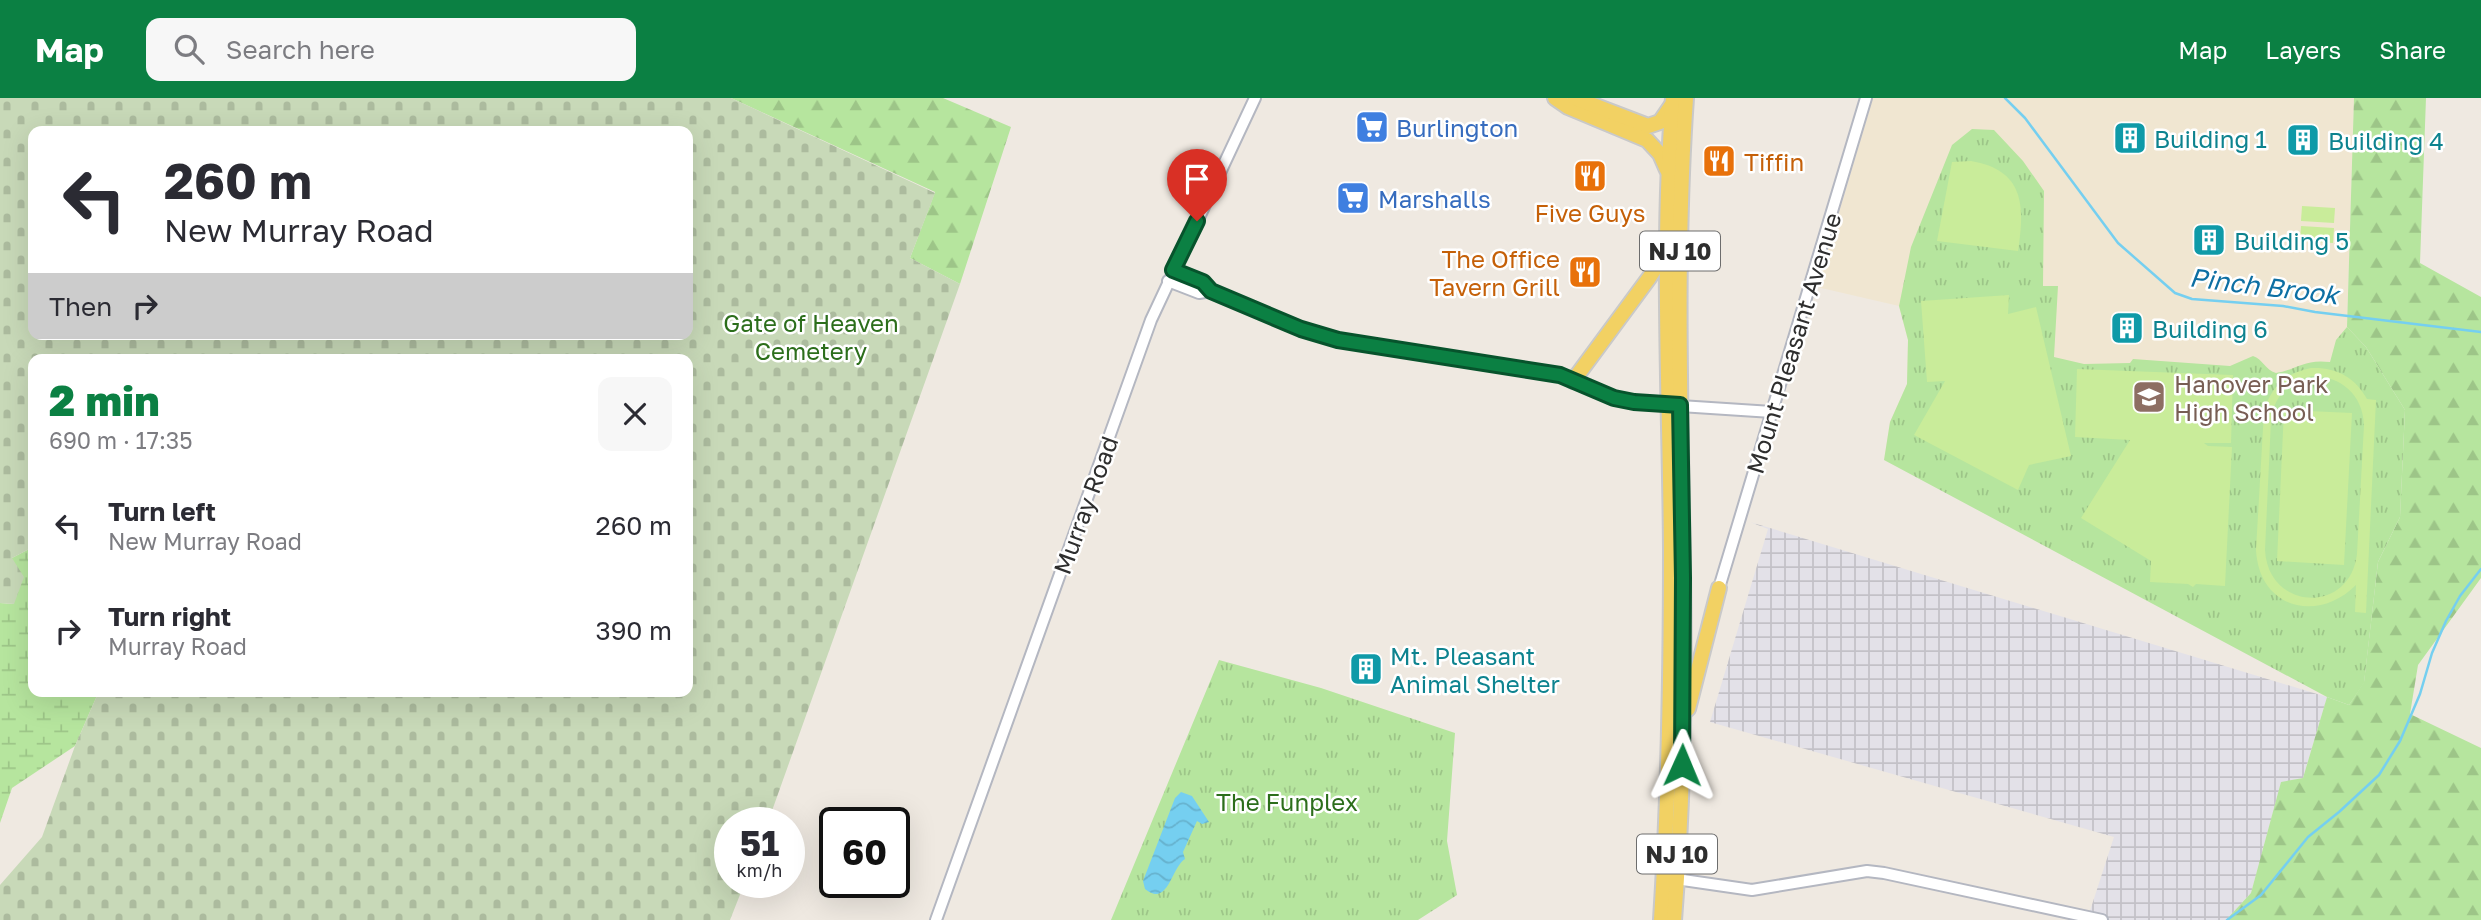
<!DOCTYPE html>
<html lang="en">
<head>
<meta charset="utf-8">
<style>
  body { margin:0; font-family:"Golos Text",sans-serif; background:#f7f7f7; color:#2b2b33; height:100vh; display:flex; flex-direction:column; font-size:26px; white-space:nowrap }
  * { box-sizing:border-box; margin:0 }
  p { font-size:23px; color:#7c7c81 }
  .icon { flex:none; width:38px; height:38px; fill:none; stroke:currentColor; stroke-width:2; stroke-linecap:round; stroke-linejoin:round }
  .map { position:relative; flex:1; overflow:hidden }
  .details { position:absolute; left:28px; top:256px; width:665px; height:343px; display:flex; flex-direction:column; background:#fff; border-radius:14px; box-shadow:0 7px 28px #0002 }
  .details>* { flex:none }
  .top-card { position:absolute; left:28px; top:28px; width:665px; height:214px; border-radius:14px; box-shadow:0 7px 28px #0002; background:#fff; color:#2b2b33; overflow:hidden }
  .speed { position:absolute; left:714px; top:709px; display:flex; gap:14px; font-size:35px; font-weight:700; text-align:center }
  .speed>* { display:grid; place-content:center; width:91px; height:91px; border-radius:50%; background:#fff; box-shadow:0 7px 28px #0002; line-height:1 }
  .speed small { font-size:18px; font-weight:400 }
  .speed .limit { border:4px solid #111; border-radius:10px; background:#fff; color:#111 }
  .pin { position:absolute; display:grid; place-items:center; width:60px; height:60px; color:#fff; margin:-72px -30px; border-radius:50% 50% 50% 0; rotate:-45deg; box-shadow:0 0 7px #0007 }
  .pin .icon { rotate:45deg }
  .me { position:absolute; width:77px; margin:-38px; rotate:1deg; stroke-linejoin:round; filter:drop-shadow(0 0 5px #0008) }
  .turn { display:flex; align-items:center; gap:24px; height:147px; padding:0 21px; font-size:32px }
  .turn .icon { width:91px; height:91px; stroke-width:2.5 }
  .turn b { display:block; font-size:49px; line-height:60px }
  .then { display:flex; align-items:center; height:66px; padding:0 21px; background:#0003; gap:14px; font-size:26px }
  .round { display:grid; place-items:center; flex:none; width:74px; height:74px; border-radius:14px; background:#f7f7f7 }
  .overview { display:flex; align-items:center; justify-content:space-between; height:119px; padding:0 21px }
  h1 { font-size:42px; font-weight:800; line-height:52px; color:#0b8043 }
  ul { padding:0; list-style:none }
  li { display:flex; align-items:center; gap:21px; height:105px; padding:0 21px }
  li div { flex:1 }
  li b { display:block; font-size:26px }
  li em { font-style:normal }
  header { display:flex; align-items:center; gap:42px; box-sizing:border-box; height:98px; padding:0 35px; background:#0b8043; color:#fff }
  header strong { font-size:33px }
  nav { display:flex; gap:38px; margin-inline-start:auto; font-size:24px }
  .search { width:490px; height:63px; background:#f7f7f7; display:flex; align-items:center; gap:18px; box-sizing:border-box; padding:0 24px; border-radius:14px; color:#7c7c81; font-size:26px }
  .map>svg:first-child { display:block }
  .industrial { fill:url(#industrial-grid) }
  .education { fill:#f0e6d1 }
  .forest { fill:url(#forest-firs) }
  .wetland { fill:url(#wetland-marsh) }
  .cemetery { fill:url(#cemetery-stones); fill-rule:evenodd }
  .park { fill:url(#park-tufts) }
  .pitch { fill:#c9ec9a; fill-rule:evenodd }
  .water { fill:url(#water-waves) }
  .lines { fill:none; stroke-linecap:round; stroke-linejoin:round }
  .stream { stroke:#75cff0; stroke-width:2.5 }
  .minor-casing { stroke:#b4b7c1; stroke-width:14 }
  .major-casing { stroke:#c9c9c9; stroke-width:18 }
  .minor { stroke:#fff; stroke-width:10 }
  .major { stroke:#f2d163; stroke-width:14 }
  .route-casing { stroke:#07532c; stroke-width:18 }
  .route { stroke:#0b8043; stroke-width:12 }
  .labels { text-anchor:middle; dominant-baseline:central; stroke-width:5; stroke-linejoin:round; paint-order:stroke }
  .shield { fill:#fff; stroke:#6d6d6d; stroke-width:2 }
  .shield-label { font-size:23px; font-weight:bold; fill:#2e2e2e }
  .shop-label { font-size:24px; fill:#366cbe; stroke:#fff; text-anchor:start }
  .culture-label { font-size:24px; fill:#0d838f; stroke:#fff; text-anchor:start }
  .food-label { font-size:24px; fill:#c56008; stroke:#fff; text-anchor:start }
  .park-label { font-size:24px; fill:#2c6e1b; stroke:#fff }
  .street-label { font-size:24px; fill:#2e2e2e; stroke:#fff }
  .education-label { font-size:24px; fill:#785e54; stroke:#fff; text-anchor:start }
  .water-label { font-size:26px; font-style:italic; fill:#0d6fa3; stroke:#fff }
</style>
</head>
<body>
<header>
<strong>Map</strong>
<div class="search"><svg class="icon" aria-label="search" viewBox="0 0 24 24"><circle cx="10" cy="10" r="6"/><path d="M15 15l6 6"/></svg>Search here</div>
<nav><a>Map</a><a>Layers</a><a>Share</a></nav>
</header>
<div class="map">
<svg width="2481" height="822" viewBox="0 0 2481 822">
  <defs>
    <pattern id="industrial-grid" width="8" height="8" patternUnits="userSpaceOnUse" patternTransform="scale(1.75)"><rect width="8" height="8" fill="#e3e1e8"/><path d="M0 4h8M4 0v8" fill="none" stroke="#c3c1c7"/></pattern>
    <pattern id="forest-firs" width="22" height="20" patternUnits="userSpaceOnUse" patternTransform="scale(1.75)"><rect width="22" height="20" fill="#b6e59e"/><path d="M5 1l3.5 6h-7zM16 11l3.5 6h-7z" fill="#9dc588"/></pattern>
    <pattern id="wetland-marsh" width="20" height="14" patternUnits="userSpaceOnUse" patternTransform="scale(1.75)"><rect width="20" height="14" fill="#b6e59e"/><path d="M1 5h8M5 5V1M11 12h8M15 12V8" fill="none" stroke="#9dc588"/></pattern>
    <pattern id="cemetery-stones" width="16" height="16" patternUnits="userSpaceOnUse" patternTransform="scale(1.75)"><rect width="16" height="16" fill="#c8d9b8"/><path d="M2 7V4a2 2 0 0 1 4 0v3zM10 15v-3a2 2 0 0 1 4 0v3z" fill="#acbb9e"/></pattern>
    <pattern id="park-tufts" width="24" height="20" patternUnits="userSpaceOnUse" patternTransform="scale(1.75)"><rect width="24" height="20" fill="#b6e59e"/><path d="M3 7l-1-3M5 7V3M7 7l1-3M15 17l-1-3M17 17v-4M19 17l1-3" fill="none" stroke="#9dc588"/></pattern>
    <pattern id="water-waves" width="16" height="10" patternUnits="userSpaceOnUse" patternTransform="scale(1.75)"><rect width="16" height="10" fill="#75cff0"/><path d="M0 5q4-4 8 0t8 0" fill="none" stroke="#66b2ce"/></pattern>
  </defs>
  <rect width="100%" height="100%" fill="#efe9e1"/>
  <path class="industrial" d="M1750,424l577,175 -24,81 -22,5 -30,110 -25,27h-139l27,-83 -404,-115 58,-193z"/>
  <path class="education" d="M1873,0h481l-7,228 58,84 -521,50 6,-38 17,-38 1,-44 -9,-34 -82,-19z"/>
  <g class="forest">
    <path d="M731,0h212l68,29 -51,157 -50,-26 25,-66z"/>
    <path d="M2354,0h72l-6,165 61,34v281l-63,87 -8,49 71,34v172h-255l25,-27 30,-111 22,-4 24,-81 22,8 15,-23 14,-120 22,-45 5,-107 -39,-63 -19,-20z"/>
  </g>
  <path class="wetland" d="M33,449v105l-2,4h2v35h66l-24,55 -63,42 -12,35v-220l14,1 -2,-46z"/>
  <path class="cemetery" d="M0,0h731l204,95 -25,65 50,26 -192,538h-38v60h15l-15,38h-730v-35l42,-48 33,-91 24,-55h589v-332h-655v188l-21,11 12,19 -10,27 -14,-1zM688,33v203h-655v-203z"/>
  <g class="park">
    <path d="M1972,31l22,1 29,31 21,30 -1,95h15l-4,71 30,7 46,-1 3,-4 97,7 23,-10c10,3 12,14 23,17 23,-4 27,-14 54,-11l6,-22 11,-13 19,20 39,63 -5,107 -22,45 -14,121 -15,22 -22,-8 -443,-237 6,-38 17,-38 1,-44 -9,-34 12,-59 41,-102z"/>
    <path d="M1219,562l102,28 134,45 -8,108 10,54 -39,25h-307z"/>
  </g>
  <g class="pitch">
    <path d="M1971,63c53,9 54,44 47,90l-81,-10 15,-79z"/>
    <path d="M2302,108l33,2 -1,15 -33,-2z"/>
    <path d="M2301,128l33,2 -1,15 -33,-2z"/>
    <path d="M2009,197l-1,19 28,-7 35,149 -42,9 -11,25 -104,-55 31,-54 -18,1 -6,-81z"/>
    <path d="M2311,270c25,-1 44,9 56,31l9,1 -10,213 -11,-1 1,-27c-39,39 -97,23 -100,-35l8,-139c7,-24 22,-38 47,-43zM2312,278c29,0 51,19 52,49l-7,129c-7,61 -89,57 -92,-4l6,-130c3,-23 17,-39 41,-44z"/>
    <path d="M2077,271l156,6 -2,68h-27l4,3 24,1 -7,139 -29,-2 -3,3 -5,-3 -38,-2 1,-21 -70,-43 49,-78 -55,-3z"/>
    <path d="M2284,312l68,3 -8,152 -67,-4z"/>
  </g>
  <path class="water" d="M1181,694l11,4 17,26 -7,2 -5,-3 -14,31 2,7c-14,9 -17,49 -40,30l-2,-8 32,-83z"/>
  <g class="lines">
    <g class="stream">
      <path d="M2005,0l20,20 93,125 57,50 17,6 91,7 32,6 166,20"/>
      <path d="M2227,822l34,-25 47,-58 31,-25 40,-37 21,-34 20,-47 12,-41 14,-32 14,-25 21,-27"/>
    </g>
    <defs>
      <g id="minor">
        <path d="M1173,171l30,13 8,9"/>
        <path d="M1168,183l31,12 12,-2 116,47 233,37 44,19 30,9 138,9"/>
        <path d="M1719,490l147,-490"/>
        <path d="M1676,781l76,11 115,-19 17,2 218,47"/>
        <path d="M936,822l215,-600 104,-222"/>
      </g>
      <g id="major">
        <path d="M1555,0l13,9 79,33 13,14 7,16"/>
        <path d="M1575,0l73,28 12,-4 11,-16"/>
        <path d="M1573,283l76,-103 7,-11 7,-22"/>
        <path d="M1688,611l31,-121"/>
        <path d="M1661,822c8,-124 10,-247 10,-371 -1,-150 -10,-301 2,-451"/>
        <path d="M1674,822c9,-114 11,-230 9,-345 -2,-159 -8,-318 3,-477"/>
      </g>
    </defs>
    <use href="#minor" class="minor-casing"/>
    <use href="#major" class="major-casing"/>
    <use href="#minor" class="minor"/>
    <use href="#major" class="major"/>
  </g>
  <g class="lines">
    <defs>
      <path id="route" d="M1197,123l-24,49 30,12 8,9 90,38 37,11 222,35 54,23 20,4 46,3 3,173 -1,187"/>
    </defs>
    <use href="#route" class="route-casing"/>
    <use href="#route" class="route"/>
  </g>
  <defs>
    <symbol id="supermarket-square" viewBox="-11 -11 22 22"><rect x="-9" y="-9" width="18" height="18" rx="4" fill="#3f7fe0" stroke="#fff"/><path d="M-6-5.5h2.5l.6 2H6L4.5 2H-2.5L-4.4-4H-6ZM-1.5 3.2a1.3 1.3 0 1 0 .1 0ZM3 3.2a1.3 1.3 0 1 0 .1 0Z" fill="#fff"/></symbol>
    <symbol id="building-square" viewBox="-11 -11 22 22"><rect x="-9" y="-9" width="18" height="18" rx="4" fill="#0f9aa8" stroke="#fff"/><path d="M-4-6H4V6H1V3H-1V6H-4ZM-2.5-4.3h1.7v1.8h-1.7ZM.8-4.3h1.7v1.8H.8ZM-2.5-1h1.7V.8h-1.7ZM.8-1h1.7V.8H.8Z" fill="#fff"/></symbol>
    <symbol id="restaurant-square" viewBox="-11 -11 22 22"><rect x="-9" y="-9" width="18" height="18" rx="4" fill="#e8710a" stroke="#fff"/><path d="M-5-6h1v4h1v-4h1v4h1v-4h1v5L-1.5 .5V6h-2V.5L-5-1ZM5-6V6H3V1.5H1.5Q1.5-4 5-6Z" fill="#fff"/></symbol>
    <symbol id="school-square" viewBox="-11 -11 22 22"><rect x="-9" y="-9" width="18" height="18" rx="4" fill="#8d6e63" stroke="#fff"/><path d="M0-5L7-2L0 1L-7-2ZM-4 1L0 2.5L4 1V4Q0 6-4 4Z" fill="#fff"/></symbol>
  </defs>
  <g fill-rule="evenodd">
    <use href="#supermarket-square" x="1353" y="10" width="38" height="38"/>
    <use href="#building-square" x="2111" y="21" width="38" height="38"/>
    <use href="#building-square" x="2284" y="23" width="38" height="38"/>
    <use href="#restaurant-square" x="1700" y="44" width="38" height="38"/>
    <use href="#restaurant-square" x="1571" y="59" width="38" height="38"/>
    <use href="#supermarket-square" x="1334" y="81" width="38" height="38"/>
    <use href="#building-square" x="2190" y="123" width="38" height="38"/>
    <use href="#restaurant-square" x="1566" y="155" width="38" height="38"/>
    <use href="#building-square" x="2108" y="211" width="38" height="38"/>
    <use href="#school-square" x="2130" y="280" width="38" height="38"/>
    <use href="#building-square" x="1347" y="552" width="38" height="38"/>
  </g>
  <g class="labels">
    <g class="shield">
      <rect x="1640" y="133.5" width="80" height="39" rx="5"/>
      <rect x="1637" y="736.5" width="80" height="39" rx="5"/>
    </g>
    <g class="shield-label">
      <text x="1680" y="153">NJ 10</text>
      <text x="1677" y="756">NJ 10</text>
    </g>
    <g class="shop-label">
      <text x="1396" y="29">Burlington</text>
      <text x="1378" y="100">Marshalls</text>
    </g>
    <g class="culture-label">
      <text x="2154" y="40">Building 1</text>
      <text x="2328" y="42">Building 4</text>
      <text x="2234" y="142">Building 5</text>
      <text x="2152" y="230">Building 6</text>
      <text x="1390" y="557">Mt. Pleasant<tspan x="1390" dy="28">Animal Shelter</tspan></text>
    </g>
    <g class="food-label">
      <text x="1744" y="63">Tiffin</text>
      <text x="1590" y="114" text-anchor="middle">Five Guys</text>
      <text x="1560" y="160" text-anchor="end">The Office<tspan x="1560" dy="28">Tavern Grill</tspan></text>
    </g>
    <g class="park-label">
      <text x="811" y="224">Gate of Heaven<tspan x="811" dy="28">Cemetery</tspan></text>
      <text x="1287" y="703">The Funplex</text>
    </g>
    <g class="street-label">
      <text transform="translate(1793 245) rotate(-73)">Mount Pleasant Avenue</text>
      <text transform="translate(1085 407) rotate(-70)">Murray Road</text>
    </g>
    <g class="education-label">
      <text x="2174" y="285">Hanover Park<tspan x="2174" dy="28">High School</tspan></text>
    </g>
    <g class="water-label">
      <text transform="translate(2264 188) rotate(7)">Pinch Brook</text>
    </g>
  </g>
</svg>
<div class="speed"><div>51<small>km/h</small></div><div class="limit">60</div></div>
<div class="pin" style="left:1197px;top:123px;background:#d93025"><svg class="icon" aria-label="arrive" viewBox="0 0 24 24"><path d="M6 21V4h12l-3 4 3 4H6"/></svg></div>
<svg class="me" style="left:1682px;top:667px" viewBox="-20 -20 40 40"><path d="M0-17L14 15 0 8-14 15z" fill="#0b8043" stroke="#fff" stroke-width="4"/></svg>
<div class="top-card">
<div class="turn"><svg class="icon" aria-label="left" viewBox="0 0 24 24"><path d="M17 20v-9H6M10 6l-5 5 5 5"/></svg><div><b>260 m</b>New Murray Road</div></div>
<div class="then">Then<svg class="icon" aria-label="right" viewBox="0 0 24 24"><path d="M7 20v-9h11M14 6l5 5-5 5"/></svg></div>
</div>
<section class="details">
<div class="overview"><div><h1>2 min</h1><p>690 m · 17:35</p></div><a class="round"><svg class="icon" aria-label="close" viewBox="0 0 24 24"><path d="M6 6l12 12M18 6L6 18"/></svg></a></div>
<ul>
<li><svg class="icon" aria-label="left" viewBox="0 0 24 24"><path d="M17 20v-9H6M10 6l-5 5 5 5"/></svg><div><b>Turn left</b><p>New Murray Road</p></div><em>260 m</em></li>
<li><svg class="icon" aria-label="right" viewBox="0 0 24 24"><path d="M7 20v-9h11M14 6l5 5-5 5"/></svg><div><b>Turn right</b><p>Murray Road</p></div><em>390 m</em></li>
</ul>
</section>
</div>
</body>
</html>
